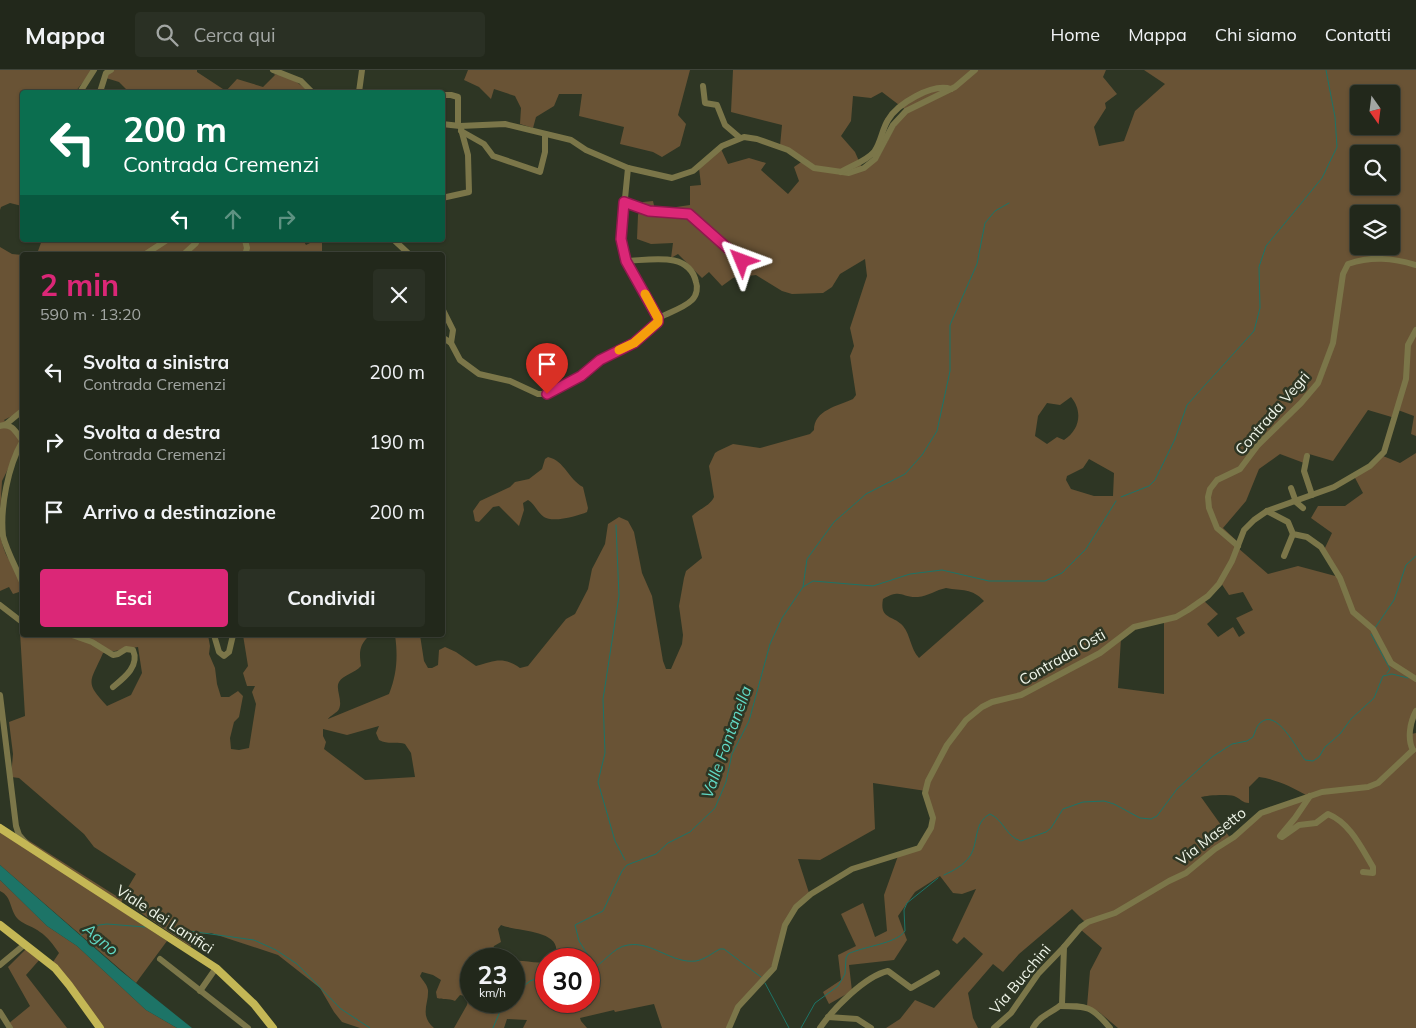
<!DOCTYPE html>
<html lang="it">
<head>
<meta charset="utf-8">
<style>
  body { margin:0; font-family:Mulish,sans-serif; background:#2a3024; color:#f1f3f6; height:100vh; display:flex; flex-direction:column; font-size:19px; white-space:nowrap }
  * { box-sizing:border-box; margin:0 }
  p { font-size:16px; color:#a2a6a3 }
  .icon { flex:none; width:28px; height:28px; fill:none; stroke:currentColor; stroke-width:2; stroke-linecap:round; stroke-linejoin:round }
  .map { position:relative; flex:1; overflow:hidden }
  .sheet { position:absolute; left:20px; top:182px; width:425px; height:385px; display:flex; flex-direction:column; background:#22281b; border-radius:5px; box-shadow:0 1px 4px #0004,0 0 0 1px #3f443a }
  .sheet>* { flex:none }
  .top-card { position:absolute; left:20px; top:20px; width:425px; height:152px; border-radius:5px; box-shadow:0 1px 4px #0004,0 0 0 1px #3f443a; background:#0b6e4f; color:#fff; overflow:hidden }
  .needle { width:32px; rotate:166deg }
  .fabs { position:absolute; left:1350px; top:15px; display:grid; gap:10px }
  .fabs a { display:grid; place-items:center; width:50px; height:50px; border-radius:5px; background:#22281b; box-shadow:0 1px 4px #0004,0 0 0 1px #3f443a; font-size:25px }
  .speed { position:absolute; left:460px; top:878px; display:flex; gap:10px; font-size:25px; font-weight:700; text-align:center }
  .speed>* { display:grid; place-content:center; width:65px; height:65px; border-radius:50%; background:#22281b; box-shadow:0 1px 4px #0004,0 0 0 1px #3f443a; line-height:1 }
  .speed small { font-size:12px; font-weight:400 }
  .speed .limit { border:8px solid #d22; background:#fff; color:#111 }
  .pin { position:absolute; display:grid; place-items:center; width:42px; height:42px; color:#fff; margin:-51px -21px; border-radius:50% 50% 50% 0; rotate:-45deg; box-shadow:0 0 5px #0007 }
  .pin .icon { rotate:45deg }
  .me { position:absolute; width:55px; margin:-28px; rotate:314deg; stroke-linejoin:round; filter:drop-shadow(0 0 4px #0008) }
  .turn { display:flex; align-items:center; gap:18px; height:105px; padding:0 20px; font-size:22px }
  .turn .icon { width:65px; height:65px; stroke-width:2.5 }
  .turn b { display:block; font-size:35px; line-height:42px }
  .lanes { display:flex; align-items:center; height:48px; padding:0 20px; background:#0003; justify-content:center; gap:25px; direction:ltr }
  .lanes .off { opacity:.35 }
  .round { display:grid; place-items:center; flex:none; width:52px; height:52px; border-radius:5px; background:#2a3024 }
  .summary { display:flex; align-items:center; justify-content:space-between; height:85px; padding:0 20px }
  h1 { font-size:30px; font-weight:700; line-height:38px; color:#db2777 }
  .action { display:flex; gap:10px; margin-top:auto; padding:10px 20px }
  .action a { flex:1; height:58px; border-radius:5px; background:#db2777; color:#fff; font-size:20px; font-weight:700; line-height:58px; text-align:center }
  .action a+a { background:#2a3024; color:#f1f3f6 }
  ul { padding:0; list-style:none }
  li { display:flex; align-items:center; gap:15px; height:70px; padding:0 20px }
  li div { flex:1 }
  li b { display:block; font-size:19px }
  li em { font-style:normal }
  header { display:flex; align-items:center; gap:30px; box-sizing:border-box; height:70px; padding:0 25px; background:#22281b; border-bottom:1px solid #3f443a }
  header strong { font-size:24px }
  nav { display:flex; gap:28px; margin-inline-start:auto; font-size:18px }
  .search { width:350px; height:45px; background:#2a3024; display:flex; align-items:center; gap:12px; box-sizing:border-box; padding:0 18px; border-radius:5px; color:#a2a6a3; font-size:19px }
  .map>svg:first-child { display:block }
  .green { fill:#695335; fill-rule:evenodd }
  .water { fill:#1d7467 }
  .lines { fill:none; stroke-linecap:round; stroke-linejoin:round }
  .stream { stroke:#1d7467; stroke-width:1 }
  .minor { stroke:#7b7649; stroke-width:6 }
  .major { stroke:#c4b755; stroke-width:8 }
  .route-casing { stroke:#8e194d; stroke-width:12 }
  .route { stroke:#db2777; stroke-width:9 }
  .slow { stroke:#f59e0b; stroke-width:9 }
  .labels { text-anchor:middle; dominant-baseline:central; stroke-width:5; stroke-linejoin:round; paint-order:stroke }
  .street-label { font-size:15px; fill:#eff5e9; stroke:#2e3624 }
  .water-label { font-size:16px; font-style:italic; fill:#61d9c5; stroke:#2e3624 }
</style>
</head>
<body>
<header>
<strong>Mappa</strong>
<div class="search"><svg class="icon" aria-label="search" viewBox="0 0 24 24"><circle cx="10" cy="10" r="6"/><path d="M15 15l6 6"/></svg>Cerca qui</div>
<nav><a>Home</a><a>Mappa</a><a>Chi siamo</a><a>Contatti</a></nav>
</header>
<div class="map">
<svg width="1416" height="958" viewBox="0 0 1416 958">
  <rect width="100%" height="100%" fill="#2e3624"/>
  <g class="green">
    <path d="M0,0h93l-18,22h-53v52l-3,5 1,11 2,4v42l-12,-3 -9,4 -1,3z"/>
    <path d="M108,0h89v2l29,19 11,-12 26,8 12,-12 -1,-1c14,1 25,9 35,18h-180l-10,-10 -13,-4z"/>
    <path d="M468,0h222l-12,45 8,9 -6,22 -18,11 -9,-5 -33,-8 4,-17 -45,-11 3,-22h-23l-5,12 -18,11 -3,11 -13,-4 1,-16 -6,-12 -21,-7 -3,10 -12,-12 -15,-7z"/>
    <path d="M733,0h373l-3,7 14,17 -12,9 1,5 -12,19 5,19 25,-5 11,-30 30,-27 -21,-14h272v366l-5,-2 3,-18 -16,-6 -3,8 -27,-8 -35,51 -24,-7 -5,9 -24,-9 -21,15 -13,32 -23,27 16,15 -1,5 30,26 30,-8 41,11 -16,-25 9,-19 -21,-15 7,-12h27l18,-13 -9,-17 29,-20 17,7 16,-10v259l-5,22 5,-1v295h-298l-19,-16 -12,-6 3,-35 12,-23 -22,-19 6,-6 -14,-14 -53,45 -16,18 -10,-8 -25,29 5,25 5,10h-92l14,-9 15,-19 19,8 49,-54 -19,-17 -7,7 -5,-4 24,-51 -14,5 -9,-1 -13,-17 -25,16 -17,24 9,24 -13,20 -45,5 3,26 -23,13 -6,-12 18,-12 -3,-25 18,-9 -15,-32 22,-11 12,34 12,-6 -3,-36 14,-39 22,-10 14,-25 -8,-30 -53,-8 2,46 -55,31 -22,-1 12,37 -21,22 -14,44 -29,36 -16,30h-68l-8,-24 -39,8 -1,-2 -34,8 1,3 6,7h-64l4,-8 -20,-1 -3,9h-50l13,-23 2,-8 -9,-2 -5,6c-7,-3 -12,-1 -18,-3l-1,-6 5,-12 -8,-5 -11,-3 -2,4c3,5 7,8 8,14 1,14 -9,25 6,38h-74l-18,-6 -8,-10 -14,-24 -42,-33 -67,-22 -19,2 -1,12 -69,-47 -2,10 47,31 -31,42 -136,-118v-36l20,6 101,64 15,-25 -42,-27 -10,-13 -65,-56 -8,-1 2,-23 -4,-32 16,-6 -5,-84 2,-2v5h186l2,11 -1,8 6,14 2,16 4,13h8l9,-6 5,5 -4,21 -5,5 -4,16 1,11 8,1 10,-2 7,-44 -4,-12 3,-6h-8l-4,-13 5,-7 -5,-31h127c-11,10 -11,17 -9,31 -6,7 -18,9 -22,16 -4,7 4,18 0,27 -2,4 -8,6 -11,10l61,-25c8,-20 9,-38 6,-59h25l4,26 4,7h4l6,-3 1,-15 6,-3 11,5 20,14c19,-5 26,-10 44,2l8,-2 38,-47 9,-5 13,-25 4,-20 13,-25 3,-20 11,-7 9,4 6,11 8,41 10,23 11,65 3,8h5l11,-25 1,-9 -4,-29 5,-28 2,-7 16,-13 -10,-42c7,-7 18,-10 22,-19l-5,-31 6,-13 3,-2 15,-7 27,4 50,-14 4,-4c0,-20 24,-24 39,-31l3,-4 -6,-39 4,-10 -4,-18 17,-52 -2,-17 -25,15 -8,13 -9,6 -31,1 -10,-3 -26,-16 -23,3 -11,8 -13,-14 -7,6 -24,-24 -7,4 2,-15 -22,1 -14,-5 1,-24 5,-13 10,-1 2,9 35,-5v-19l11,-1 -2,-17 21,-21 8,17 21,-6 17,5 -5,7 27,24 11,-13 -5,-14 10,-7 -24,-14 2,-21 -51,-13zM882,22l25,19 -11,14 -17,32 -17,11 -7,-16 -14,-16 10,-15 2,-25 18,2zM1359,24h32v32h-32zM1359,84h32v32h-32zM1359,144h32v32h-32zM1071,327c12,14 9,33 -7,43l-7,-3 -10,7 -12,-8 3,-20 9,-13 13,2zM1089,389l25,14 -1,23h-19l-23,-7 -5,-9 1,-4 16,-8zM1221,513l8,12 14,-3 10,18 -17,8 9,15 -6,4 -6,-10 -15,10 -11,-13 11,-10 -15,-14zM946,518c16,3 26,0 38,13l-65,57c-9,-10 -8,-22 -16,-32 -9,-11 -24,-6 -20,-27 19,-11 18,-1 35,-2 10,-1 18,-7 28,-9zM1164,551v73l-46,-6 3,-50 11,-9zM138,577l4,26 -11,22 -24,11c-23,-25 -17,-23 -4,-53zM379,656l-3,7 3,7c9,5 17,1 26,4l6,9 4,24 -50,3 -41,-31 2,-7 -3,-6v-7l24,6zM1259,707c16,2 33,10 47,18l-45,19 -30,25 -30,-42c6,-2 27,-3 33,-1 6,2 8,7 15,7v-16zM501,855c16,7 67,4 53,34h35v42h-43v-39c-12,2 -21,-2 -32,-1v40h-43v-42h18l5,-13 7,-4 -3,-13z"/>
    <path d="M42,170h261l3,5 10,-5h6v13l2,2h-293l7,-4z"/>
    <path d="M0,177l12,7 10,1v156l-18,9 18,21 -20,40 -2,34z"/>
    <path d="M548,387c17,4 20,22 35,30l5,21 -1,4c-9,4 -34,11 -43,5 -7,-5 -9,-13 -16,-17l-5,3 1,7 -5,16 -20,-20 -6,1 -14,15 -4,-1 -2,-10 7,-10 30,-14 5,-5 14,-3 13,-10 3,-10z"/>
    <path d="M0,464c3,14 6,26 18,35l4,-2v24l-9,3 -4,-7 -9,4z"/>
    <path d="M0,810l47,46 30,20 69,64 31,18h-77l-49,-63 8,-12c-5,-7 -11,-16 -19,-21 -6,-5 -15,-7 -21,-12 -10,-9 -6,-23 -19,-29z"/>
    <path d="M27,878l14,10 -15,17 41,53h-56l-3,-4 22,-18 -22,-39z"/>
  </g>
  <path class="water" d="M0,795l121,106 71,57h-15l-31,-18 -69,-64 -30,-20 -47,-46z"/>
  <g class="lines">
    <g class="stream">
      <path d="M1121,427l28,-11 6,-6 20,-41 12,-34 67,-74 6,-23 -1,-41 7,-21 56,-68 15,-31 -2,-30 -9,-47"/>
      <path d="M616,455l3,71 -16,103 2,54 -7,29 17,59 10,19"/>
      <path d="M803,517l10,-6 60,5 37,-12 32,-4 47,11h56l17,-8 24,-24 30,-48"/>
      <path d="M1375,558l19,-28 12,-35 10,-9"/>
      <path d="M1371,564l19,35 -3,4"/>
      <path d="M944,805c9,-4 20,-10 26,-19 9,-14 3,-33 20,-42 14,6 16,23 31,27l25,-9 5,-4 12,-19 20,-7 21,-1 10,3 26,14 11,1 6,-3 20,-27 35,-32 20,-13 15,-3 6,-4c2,-5 3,-10 7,-14 17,-16 37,27 45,37l8,1 6,-4 6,-10 15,-13 11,-15 23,-21 9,-22 9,-2 16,4"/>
      <path d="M167,858l87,12 22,10 21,14 44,45 29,19"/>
      <path d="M81,865l18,-10 8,-1 38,3"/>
      <path d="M592,899l-1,-9 -12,-19 -4,-16 28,-14 19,-40 5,-6 29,-11 12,-11 22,-11 25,-24 11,-26 6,-28 17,-33 21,-77 12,-26 21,-31 4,-28 27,-37 32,-28 39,-20 17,-19 15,-24 13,-60v-46l27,-61 8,-41 10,-12 14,-8"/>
      <path d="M589,900c15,-5 23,-23 39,-25 24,-4 44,19 68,16 10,-2 16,-8 24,-12h4l37,28"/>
      <path d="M765,913l24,45"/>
      <path d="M514,924l16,-13 16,-6"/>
      <path d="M493,958l8,-19 6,-8"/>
      <path d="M801,958l14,-25 23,-17 7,-12 1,-16 2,-4c16,-8 48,-10 57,-23l-1,-21 3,-7 31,-25"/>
    </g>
    <g class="minor">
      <path d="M273,0l28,11 11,11"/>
      <path d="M703,16l2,17 12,2 8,20 14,12"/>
      <path d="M80,22l14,-22"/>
      <path d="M100,22l6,-19 5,-3"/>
      <path d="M359,22l3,-22"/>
      <path d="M442,25h9l7,2v28"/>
      <path d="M442,54l18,2 45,-2 66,16 15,10 42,18 44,10 21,-7 29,-25 22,-9 13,2 31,11 26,18 35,5 15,-5 11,-9 18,-34 13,-14 49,-24 20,-17"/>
      <path d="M461,61l23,13 9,12 47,16 5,-20v-18"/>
      <path d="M841,102c11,-7 24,-10 33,-20 7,-9 8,-23 14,-32 9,-16 44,-37 63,-31"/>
      <path d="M442,128l27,-6 -1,-37 -7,-26"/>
      <path d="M624,134l24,8 40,3 31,26 17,19v7h6v-6l-53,-47 -40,-3 -24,-9"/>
      <path d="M394,170l16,15"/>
      <path d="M144,185l23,-15"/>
      <path d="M183,185l13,-12 -1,-3"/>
      <path d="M245,185l2,-7 -2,-8"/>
      <path d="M626,191c25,-1 63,-10 70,21 2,5 1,13 -4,18 -8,8 -24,13 -34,18"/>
      <path d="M442,238l11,22 -2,13"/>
      <path d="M442,267l9,6 9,17 19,14 31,7 28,13h7l10,-3 26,-15 19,-16 34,-17 24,-21v-4l-32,-57 -5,-22 7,-71"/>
      <path d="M5,355l17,-14"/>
      <path d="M0,356c11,-4 16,6 22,14"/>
      <path d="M22,372c-14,24 -22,66 -19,94 4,16 13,31 19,46"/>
      <path d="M1307,386l-3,15 8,24"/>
      <path d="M1291,418l5,14 7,6"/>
      <path d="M1267,441l21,11 5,12 14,3 14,10 19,31 13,34 20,17 18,34 25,16"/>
      <path d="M1238,476l-21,-18 -8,-20 -1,-11 2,-8 7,-9 23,-11 18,-24 43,-42 17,-20 15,-40 10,-69 5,-10c24,-8 44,-6 68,1"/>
      <path d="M1284,486l9,-22"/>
      <path d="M0,535l22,17"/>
      <path d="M72,565l20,7 21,13 5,-1 8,-5 7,1c7,16 -9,28 -20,37"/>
      <path d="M214,565l5,17 5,4 5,-4 4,-17"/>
      <path d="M0,625l16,131 3,9 7,8"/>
      <path d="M1413,680c-6,-11 -3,-28 3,-39"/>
      <path d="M1310,726l-15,22 -15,18 2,1 17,-12 17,-2 12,-9c22,9 33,33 45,53v6l-10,-1"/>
      <path d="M160,889l88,69"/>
      <path d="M0,895l24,-20"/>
      <path d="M200,921l16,-23"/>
      <path d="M1060,936c27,0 32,0 50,22"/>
      <path d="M0,942l10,16"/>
      <path d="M828,947l29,2 14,9"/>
      <path d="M729,958l9,-21 36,-39 11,-43 11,-18 15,-13 41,-25 67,-21 12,-20 2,-10 -8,-25 3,-12 19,-36 19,-25 16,-13 10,-5 29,-7 79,-42 34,-26 42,-10 12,-7 20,-14 11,-12 13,-23 12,-31 10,-10 13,-9 67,-24 36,-21 14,-14 22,-73 2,-34 8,-15"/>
      <path d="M820,958c13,-19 45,-52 68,-57l23,17 26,-15"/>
      <path d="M994,958l17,-15 27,-39 26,-27"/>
      <path d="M1033,958c7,-13 19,-15 29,-24l2,-57 17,-20 7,-5 27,-9 54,-32 17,-8 29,-24 19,-12 27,-24 61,-21 46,-5 10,-4 35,-33"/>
    </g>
    <g class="major">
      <path d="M0,758l216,140 38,36 19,24"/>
      <path d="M0,855l55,43 14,17 31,43"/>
    </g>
  </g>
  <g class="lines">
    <defs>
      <path id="route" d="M547,324l34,-18 19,-16 34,-17 24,-21v-4l-32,-57 -5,-22 3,-37 25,9 40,3 53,47"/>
    </defs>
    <use href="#route" class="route-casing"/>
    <use href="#route" class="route"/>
    <path class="slow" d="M619,280l15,-7 24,-21v-4l-13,-24"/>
  </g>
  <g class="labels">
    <g class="street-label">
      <text transform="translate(1272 343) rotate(-49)">Contrada Vegri</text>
      <text transform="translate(1062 587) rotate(-30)">Contrada Osti</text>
      <text transform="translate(1211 766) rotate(-38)">Via Masetto</text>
      <text transform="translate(165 849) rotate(33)">Viale dei Lanifici</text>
      <text transform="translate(1020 909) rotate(-50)">Via Bucchini</text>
    </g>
    <g class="water-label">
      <text transform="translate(726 672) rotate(-70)">Valle Fontanella</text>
      <text transform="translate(101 869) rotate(40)">Agno</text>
    </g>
  </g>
</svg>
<div class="fabs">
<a><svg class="needle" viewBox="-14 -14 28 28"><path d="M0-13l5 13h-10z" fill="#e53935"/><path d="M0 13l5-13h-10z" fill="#a2a6a3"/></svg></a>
<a><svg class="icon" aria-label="search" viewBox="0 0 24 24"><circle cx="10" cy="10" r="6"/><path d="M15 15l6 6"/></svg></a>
<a><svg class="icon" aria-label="layers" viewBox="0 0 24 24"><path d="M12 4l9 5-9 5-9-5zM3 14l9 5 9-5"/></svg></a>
</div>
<div class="speed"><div>23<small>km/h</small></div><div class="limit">30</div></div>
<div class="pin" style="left:547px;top:324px;background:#d93025"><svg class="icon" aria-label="arrive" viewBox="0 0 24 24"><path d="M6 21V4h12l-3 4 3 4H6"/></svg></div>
<svg class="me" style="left:742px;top:191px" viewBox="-20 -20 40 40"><path d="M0-17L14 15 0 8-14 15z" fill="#db2777" stroke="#fff" stroke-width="4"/></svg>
<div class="top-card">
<div class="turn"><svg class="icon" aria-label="left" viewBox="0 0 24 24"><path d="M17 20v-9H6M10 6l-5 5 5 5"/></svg><div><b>200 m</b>Contrada Cremenzi</div></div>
<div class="lanes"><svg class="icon" aria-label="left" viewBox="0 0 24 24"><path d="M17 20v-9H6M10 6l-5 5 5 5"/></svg><svg class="icon off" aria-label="ahead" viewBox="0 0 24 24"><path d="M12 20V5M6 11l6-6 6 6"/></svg><svg class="icon off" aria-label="right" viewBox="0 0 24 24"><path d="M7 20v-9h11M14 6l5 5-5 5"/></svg></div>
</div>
<section class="sheet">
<div class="summary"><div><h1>2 min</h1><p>590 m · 13:20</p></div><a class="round"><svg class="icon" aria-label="close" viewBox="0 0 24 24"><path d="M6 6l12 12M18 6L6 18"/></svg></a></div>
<ul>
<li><svg class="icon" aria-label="left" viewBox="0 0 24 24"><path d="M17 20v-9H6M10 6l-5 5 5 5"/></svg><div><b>Svolta a sinistra</b><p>Contrada Cremenzi</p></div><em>200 m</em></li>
<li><svg class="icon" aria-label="right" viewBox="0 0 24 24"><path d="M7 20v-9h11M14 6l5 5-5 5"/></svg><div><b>Svolta a destra</b><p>Contrada Cremenzi</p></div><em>190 m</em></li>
<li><svg class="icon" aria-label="arrive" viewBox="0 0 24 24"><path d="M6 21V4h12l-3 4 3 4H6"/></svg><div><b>Arrivo a destinazione</b></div><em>200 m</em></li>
</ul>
<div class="action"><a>Esci</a><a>Condividi</a></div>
</section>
</div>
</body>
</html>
